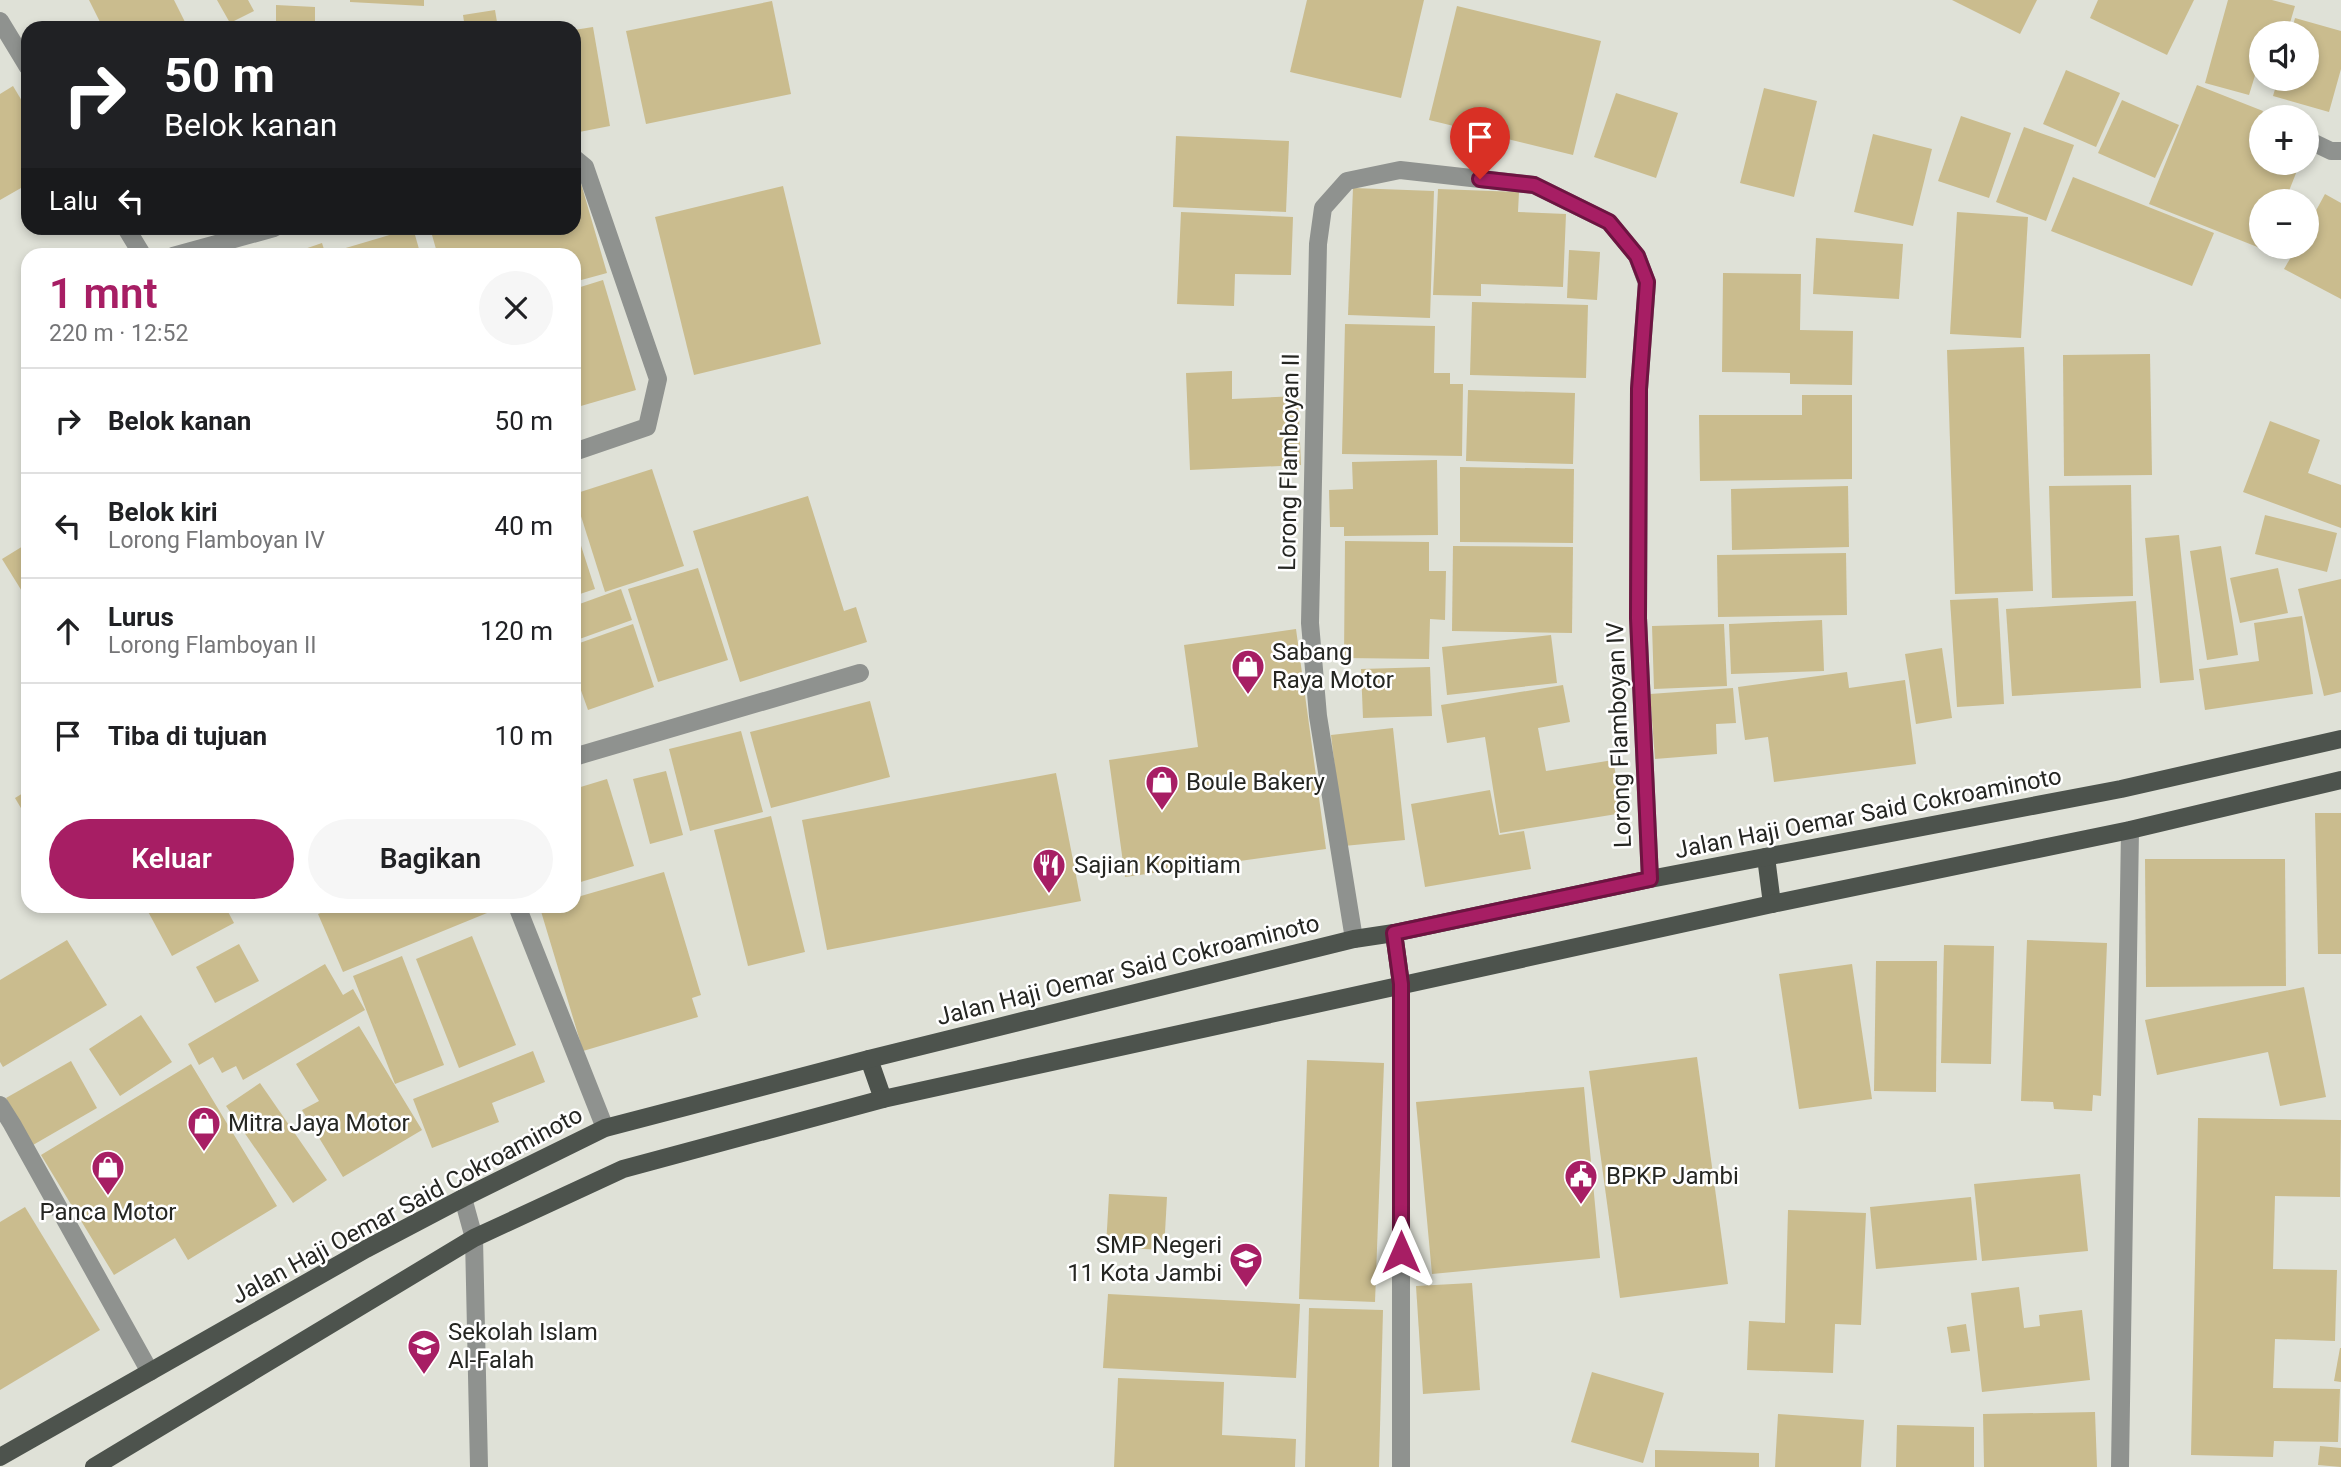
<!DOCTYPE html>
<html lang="id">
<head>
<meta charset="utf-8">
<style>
  body { margin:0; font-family:Roboto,sans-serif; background:#f6f6f6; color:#202124; height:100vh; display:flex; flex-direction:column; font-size:26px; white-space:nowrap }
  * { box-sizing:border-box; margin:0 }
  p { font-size:23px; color:#757577 }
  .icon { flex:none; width:38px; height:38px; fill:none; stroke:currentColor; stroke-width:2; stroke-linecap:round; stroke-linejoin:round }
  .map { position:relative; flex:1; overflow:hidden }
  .details { position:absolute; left:21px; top:248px; width:560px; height:665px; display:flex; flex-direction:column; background:#fff; border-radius:21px; box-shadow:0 4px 10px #0003 }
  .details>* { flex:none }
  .hud { position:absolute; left:21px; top:21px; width:560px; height:214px; border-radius:21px; box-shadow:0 4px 10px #0003; background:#202124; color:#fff; overflow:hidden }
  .buttons { position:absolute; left:2249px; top:21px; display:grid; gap:14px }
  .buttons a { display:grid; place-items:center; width:70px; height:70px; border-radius:50%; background:#fff; box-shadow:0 4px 10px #0003; font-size:35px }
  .pin { position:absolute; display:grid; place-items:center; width:60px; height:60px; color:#fff; margin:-72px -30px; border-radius:50% 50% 50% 0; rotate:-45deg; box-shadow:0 0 7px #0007 }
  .pin .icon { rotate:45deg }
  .me { position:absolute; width:77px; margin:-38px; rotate:0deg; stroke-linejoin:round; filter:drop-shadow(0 0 5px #0008) }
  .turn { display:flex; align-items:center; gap:24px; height:147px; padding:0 28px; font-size:32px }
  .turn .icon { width:91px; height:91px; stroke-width:2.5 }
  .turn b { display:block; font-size:49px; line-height:60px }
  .then { display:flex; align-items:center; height:66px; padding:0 28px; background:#0003; gap:14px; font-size:26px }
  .round { display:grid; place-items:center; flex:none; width:74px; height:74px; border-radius:37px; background:#f6f6f6 }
  .overview { display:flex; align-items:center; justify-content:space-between; height:119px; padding:0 28px }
  h1 { font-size:42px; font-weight:600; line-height:52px; color:#a71e64 }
  .action { display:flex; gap:14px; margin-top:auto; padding:14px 28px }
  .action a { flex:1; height:80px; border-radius:42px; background:#a71e64; color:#fff; font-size:28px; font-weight:600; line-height:80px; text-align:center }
  .action a+a { background:#f6f6f6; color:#202124 }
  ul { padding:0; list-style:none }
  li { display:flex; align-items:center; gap:21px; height:105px; padding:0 28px; border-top:2px solid #e0e0e0 }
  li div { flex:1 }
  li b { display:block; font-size:26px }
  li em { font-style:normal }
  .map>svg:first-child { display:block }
  .building { fill:#cabc8e }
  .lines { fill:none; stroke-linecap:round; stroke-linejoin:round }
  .minor { stroke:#8f928f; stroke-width:18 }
  .major { stroke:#4d534d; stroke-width:18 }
  .route-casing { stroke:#6d1441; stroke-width:18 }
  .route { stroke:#a71e64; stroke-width:12 }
  .labels { text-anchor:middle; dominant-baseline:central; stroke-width:5; stroke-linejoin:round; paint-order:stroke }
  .street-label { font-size:24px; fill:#252622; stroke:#fff }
  .poi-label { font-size:24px; fill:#252622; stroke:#fff; text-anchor:start }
</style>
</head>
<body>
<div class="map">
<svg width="2341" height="1467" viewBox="0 0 2341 1467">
  <rect width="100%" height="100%" fill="#dfe1d7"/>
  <g class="building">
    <path d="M89,0h85l14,28h-85z"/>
    <path d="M217,0h31l6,11 -24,12z"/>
    <path d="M350,0h74v6l-74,-4z"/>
    <path d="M1307,0h117l-23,98 -111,-26z"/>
    <path d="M1952,0h85l-17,34z"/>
    <path d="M2098,0h96l-27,55 -77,-37z"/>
    <path d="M2228,0h44l23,6 -8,27h-26v37l-4,-1 -8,26 -44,-12z"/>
    <path d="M772,1l19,93 -145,30 -20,-93z"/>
    <path d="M276,5l39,2v21h-39z"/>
    <path d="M1457,6l144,35 -28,114 -144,-35z"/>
    <path d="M495,10l3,18h-33l-2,-13z"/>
    <path d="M2295,18l46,13v38l-12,43 -56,-16 5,-17h28v-46h-15z"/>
    <path d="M593,27l17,99 -36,7v-103z"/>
    <path d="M2066,70l54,23 -24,54 -53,-23z"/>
    <path d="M2197,85l66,26 -12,29 10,4v19h39l-15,38h-24v46h5l-1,3 -116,-46z"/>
    <path d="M13,86l15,25v73l-28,16v-106z"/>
    <path d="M1764,88l53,13 -23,96 -54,-14z"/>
    <path d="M1616,93l62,20 -22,65 -62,-21z"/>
    <path d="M2122,100l57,25 -24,53 -57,-25z"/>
    <path d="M1961,116l50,17 -22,65 -51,-17z"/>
    <path d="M2024,127l50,18 -28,76 -50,-19z"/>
    <path d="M1873,134l59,15 -19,77 -59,-14z"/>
    <path d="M1176,136l113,5 -3,71 -113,-5z"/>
    <path d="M2073,177l141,56 -22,53 -141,-55z"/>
    <path d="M580,180l27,93 -33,9v-26h-136l-8,-28h144v-46z"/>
    <path d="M783,186l38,158 -127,31 -39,-158z"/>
    <path d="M1353,188l81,3 -4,127 -82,-3z"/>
    <path d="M1438,189l81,3 -1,20 48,2 -3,73 -82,-3v12l-48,-1z"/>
    <path d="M2325,194l16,9v96l-57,-30 13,-22h9v-18z"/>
    <path d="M1181,212l112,5 -2,58 -56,-1 -1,32 -57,-2z"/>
    <path d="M1957,212l71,5 -7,121 -71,-4z"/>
    <path d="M413,228l8,28h-80l-2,-6z"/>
    <path d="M1816,238l87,6 -4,55 -86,-5z"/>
    <path d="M322,243l4,13h-39v-1z"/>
    <path d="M1569,250l31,2 -3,48 -30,-2z"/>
    <path d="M1723,273l78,1 -1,56 53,1 -1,54 -62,-1v-11l-68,-1z"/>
    <path d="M603,280l33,110 -62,18v-119z"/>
    <path d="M1472,302l116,3 -2,73 -116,-3z"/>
    <path d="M1345,324l90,2 -1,47h16v11h13l-1,72 -120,-2z"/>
    <path d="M2024,347l9,244 -78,3 -8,-244z"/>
    <path d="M2150,354l2,121 -88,1 -1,-121z"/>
    <path d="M1232,371v28l66,-3 3,69 -111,5 -4,-97z"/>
    <path d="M1468,390l107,3 -2,71 -107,-3z"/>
    <path d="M1802,395h50v84l-152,2 -1,-66h103z"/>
    <path d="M2270,421l50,19 -12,33 33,12v43l-98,-36z"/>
    <path d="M1437,460l1,75 -94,1v-9h-14l-1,-37 24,-1 -1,-27z"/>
    <path d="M1460,467l114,2 -1,74 -113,-1z"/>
    <path d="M652,469l32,97 -79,26 -31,-98z"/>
    <path d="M2131,485l2,111 -81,2 -3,-112z"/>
    <path d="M1848,486l1,61 -117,3 -1,-61z"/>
    <path d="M808,496l36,115 12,-4 11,35 -127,40 -47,-151z"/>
    <path d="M2265,515l72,18 -10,39 -72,-18z"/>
    <path d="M574,524l21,65 -21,7z"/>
    <path d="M2179,535l15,145 -34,3 -15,-145z"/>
    <path d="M1345,541l84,1v29h17l-1,49 -15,-1 -1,40 -85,-1z"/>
    <path d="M28,543v58l-26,-42z"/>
    <path d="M1453,546l120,1 -1,86 -120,-2z"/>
    <path d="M2221,546l17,109 -31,5 -17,-109z"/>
    <path d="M1846,553l1,62 -129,2 -1,-62z"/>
    <path d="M698,568l30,92 -70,22 -30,-93z"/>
    <path d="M2278,568l10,45 -48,10 -10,-45z"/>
    <path d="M2341,579v113l-17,4 -26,-107z"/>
    <path d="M621,589l11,31 -58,21v-35z"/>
    <path d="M1998,598l6,106 -47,3 -7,-107z"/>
    <path d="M2136,601l5,87 -129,8 -6,-87z"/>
    <path d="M2302,616l11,78 -108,16 -6,-41 60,-8 -5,-38z"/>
    <path d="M1822,620l2,51 -93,3 -2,-50z"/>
    <path d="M633,624l21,63 -66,23 -14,-39v-26z"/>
    <path d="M1724,624l3,62 -73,3 -2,-63z"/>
    <path d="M1296,629l30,220 -201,28 -16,-117 89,-13 -14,-102z"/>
    <path d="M1551,635l6,48 -110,12 -5,-48z"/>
    <path d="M1942,648l10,70 -36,6 -11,-70z"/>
    <path d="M1430,667l2,49 -69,2 -2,-49z"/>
    <path d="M1847,672l2,16 56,-8 11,84 -142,18 -6,-45 -23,3 -7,-53z"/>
    <path d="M1563,685l7,37 -32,6 8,43 67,-11 10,53 -123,20 -15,-96 -38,6 -6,-38z"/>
    <path d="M1733,688l3,35 -20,1 1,30 -62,5 -5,-65z"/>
    <path d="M870,701l20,76 -119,31 -21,-76z"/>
    <path d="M1393,728l12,112 -61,6 -13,-111z"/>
    <path d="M741,731l22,81 -73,19 -21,-82z"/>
    <path d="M666,771l17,64 -33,9 -17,-65z"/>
    <path d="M1056,773l25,128 -254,49 -25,-130z"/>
    <path d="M607,779l27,87 -60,18v-95z"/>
    <path d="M28,790v30l-13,-22z"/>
    <path d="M1490,790l9,45 25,-4 7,38 -106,18 -14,-83z"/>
    <path d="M2315,813h26v141h-23z"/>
    <path d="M771,816l34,136 -57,14 -34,-136z"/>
    <path d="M2145,859h140l1,127 -140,1z"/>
    <path d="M664,872l37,123 -9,3 6,19 -115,34 -43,-143 34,-2v-8z"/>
    <path d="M145,906h80l9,17 -62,33z"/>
    <path d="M338,906h146l3,7 -144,59 -25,-58z"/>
    <path d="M472,936l44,109 -57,23 -43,-109z"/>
    <path d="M67,940l40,65 -104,62 -3,-5v-82z"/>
    <path d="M2027,940l80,3 -6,153 -8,-1 -1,16 -38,-2 -1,-7 -32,-1z"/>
    <path d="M239,944l20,37 -44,22 -19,-36z"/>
    <path d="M1944,945l50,1 -3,118 -50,-1z"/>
    <path d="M402,956l42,109 -49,19 -42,-108z"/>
    <path d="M1876,961h61l-1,131 -62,-1z"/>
    <path d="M325,964l18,31 10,-6 12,21 -122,70 -7,-14 -14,7 -9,-16 -14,8 -11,-21z"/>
    <path d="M1852,964l20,135 -73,10 -20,-135z"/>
    <path d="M2304,987l22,110 -46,9 -12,-54 -111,23 -12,-55z"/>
    <path d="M141,1015l31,47 -52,34 -31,-47z"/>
    <path d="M359,1026l63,104 -79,47 -41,-67 17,-9 -23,-37z"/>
    <path d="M533,1051l12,31 -53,21 7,19 -67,26 -19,-49z"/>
    <path d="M1697,1057l31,227 -108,14 -31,-227z"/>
    <path d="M1307,1060l77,3 -9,239 -76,-3z"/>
    <path d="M71,1061l26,47 -64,37 -27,-47z"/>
    <path d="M191,1064l86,142 -89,54 -13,-22 -61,37 -73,-120z"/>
    <path d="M260,1083l67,97 -34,23 -67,-97z"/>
    <path d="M1584,1087l16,171 -168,16 -16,-172z"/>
    <path d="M2198,1118l143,2 -1,77 -65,-1 -2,73 64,1 -2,71 -60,-2 -2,49 67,1 -2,53 -64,-1 -1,16 -82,-2z"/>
    <path d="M2080,1174l8,77 -106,10 -8,-77z"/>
    <path d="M1109,1194l58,3 -3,53 -58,-3z"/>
    <path d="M1971,1197l6,63 -101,9 -6,-62z"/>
    <path d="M25,1207l75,123 -100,60v-168z"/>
    <path d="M1788,1210l78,3 -5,112 -26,-1 -2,49 -86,-3 2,-49 36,2z"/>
    <path d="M1472,1283l8,107 -57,4 -7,-108z"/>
    <path d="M2019,1287l5,41 16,-2 -1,-11 43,-5 8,70 -108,12 -11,-99z"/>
    <path d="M1108,1294l192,10 -4,74 -193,-10z"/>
    <path d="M1309,1308l74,2 -4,157h-74z"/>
    <path d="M1966,1324l4,27 -19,2 -4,-26z"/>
    <path d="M2340,1348h1v34l-7,-1z"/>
    <path d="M1592,1372l72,21 -21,70 -72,-21z"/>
    <path d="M1118,1378l106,4 -2,53 74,4 -1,28h-181z"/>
    <path d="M2095,1412l2,55h-113l-1,-53z"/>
    <path d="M1778,1414l86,6 -3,47h-86z"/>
    <path d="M1897,1425l77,2v40h-78z"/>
    <path d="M2320,1446l21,2v19l-23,-2z"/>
    <path d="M1655,1450l104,3v14h-104z"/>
  </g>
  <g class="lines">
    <g class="minor">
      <path d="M0,21l28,46"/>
      <path d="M2306,139l25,12h10"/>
      <path d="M574,158l11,9 73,212 -11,48 -73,25"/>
      <path d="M126,228l17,28"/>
      <path d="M173,256l101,-28"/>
      <path d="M574,757l286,-84"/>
      <path d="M517,906l88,222"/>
      <path d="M1354,939l-36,-223 -8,-93 8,-379 5,-36 24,-27 53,-11 134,15 75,37 28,34 10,27 -8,106 -1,229 12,261"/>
      <path d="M1401,984v483"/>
      <path d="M0,1105l12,19 138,248"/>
      <path d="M463,1198l11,40 5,229"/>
      <path d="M2120,1467l10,-637"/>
    </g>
    <g class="major">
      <path d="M1766,857l6,47"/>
      <path d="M1394,933l7,51"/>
      <path d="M869,1059l14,40"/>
      <path d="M0,1457l366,-208 97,-51 142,-70 264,-69 485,-120 40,-6 256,-54 471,-90 220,-50"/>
      <path d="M94,1467l380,-229 149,-69 260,-70 889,-195 358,-74 211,-50"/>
    </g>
  </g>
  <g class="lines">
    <defs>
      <path id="route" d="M1401,1252v-268l-7,-51 256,-54 -12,-261 1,-229 8,-107 -10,-26 -28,-34 -75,-37 -54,-6"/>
    </defs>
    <use href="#route" class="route-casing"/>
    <use href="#route" class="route"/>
  </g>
  <defs>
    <symbol id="shop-pin" viewBox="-11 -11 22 30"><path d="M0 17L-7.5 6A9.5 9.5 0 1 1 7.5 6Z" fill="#a71e64" stroke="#fff"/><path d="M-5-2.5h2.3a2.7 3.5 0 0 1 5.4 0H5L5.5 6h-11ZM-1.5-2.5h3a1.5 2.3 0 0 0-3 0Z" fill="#fff"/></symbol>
    <symbol id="restaurant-pin" viewBox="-11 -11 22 30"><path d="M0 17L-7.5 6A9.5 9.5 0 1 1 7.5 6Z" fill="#a71e64" stroke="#fff"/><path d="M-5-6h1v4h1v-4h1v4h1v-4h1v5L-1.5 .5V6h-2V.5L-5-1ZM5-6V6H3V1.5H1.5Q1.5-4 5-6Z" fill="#fff"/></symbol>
    <symbol id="civic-pin" viewBox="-11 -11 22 30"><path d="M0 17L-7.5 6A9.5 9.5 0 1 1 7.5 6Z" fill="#a71e64" stroke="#fff"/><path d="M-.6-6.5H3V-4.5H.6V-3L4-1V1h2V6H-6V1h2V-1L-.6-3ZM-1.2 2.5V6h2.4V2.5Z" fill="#fff"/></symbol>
    <symbol id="school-pin" viewBox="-11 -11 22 30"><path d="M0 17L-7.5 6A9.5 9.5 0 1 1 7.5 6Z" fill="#a71e64" stroke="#fff"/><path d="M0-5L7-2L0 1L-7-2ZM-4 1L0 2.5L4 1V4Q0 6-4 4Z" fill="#fff"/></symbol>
  </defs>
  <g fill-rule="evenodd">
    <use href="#shop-pin" x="1229" y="647" width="38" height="52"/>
    <use href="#shop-pin" x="1143" y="763" width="38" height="52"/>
    <use href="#restaurant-pin" x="1030" y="846" width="38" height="52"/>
    <use href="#shop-pin" x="185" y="1104" width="38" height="52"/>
    <use href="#shop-pin" x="89" y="1148" width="38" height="52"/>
    <use href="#civic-pin" x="1562" y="1157" width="38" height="52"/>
    <use href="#school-pin" x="1227" y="1240" width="38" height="52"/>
    <use href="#school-pin" x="405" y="1327" width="38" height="52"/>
  </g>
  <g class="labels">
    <g class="street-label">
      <text transform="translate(1289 462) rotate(-89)">Lorong Flamboyan II</text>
      <text transform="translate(1619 735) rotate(-92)">Lorong Flamboyan IV</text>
      <text transform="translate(1868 813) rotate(-11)">Jalan Haji Oemar Said Cokroaminoto</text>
      <text transform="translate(1128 970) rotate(-14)">Jalan Haji Oemar Said Cokroaminoto</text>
      <text transform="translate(407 1205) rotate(-28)">Jalan Haji Oemar Said Cokroaminoto</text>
    </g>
    <g class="poi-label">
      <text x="1272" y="652">Sabang<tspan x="1272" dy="28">Raya Motor</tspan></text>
      <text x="1186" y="782">Boule Bakery</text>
      <text x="1074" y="865">Sajian Kopitiam</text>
      <text x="228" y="1123">Mitra Jaya Motor</text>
      <text x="1606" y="1176">BPKP Jambi</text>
      <text x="108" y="1212" text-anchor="middle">Panca Motor</text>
      <text x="1222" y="1245" text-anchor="end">SMP Negeri<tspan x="1222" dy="28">11 Kota Jambi</tspan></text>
      <text x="448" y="1332">Sekolah Islam<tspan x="448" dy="28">Al-Falah</tspan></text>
    </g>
  </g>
</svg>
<div class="buttons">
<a><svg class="icon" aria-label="sound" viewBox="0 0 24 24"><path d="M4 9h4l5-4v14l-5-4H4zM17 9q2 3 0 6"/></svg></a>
<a>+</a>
<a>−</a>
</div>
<div class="pin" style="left:1480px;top:179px;background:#d93025"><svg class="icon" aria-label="arrive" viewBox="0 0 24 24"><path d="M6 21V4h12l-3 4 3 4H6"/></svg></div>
<svg class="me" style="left:1401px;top:1252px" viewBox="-20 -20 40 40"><path d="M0-17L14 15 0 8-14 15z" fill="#a71e64" stroke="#fff" stroke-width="4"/></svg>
<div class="hud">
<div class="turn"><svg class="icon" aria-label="right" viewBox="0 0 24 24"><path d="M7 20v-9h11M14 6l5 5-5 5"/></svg><div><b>50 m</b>Belok kanan</div></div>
<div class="then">Lalu<svg class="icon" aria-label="left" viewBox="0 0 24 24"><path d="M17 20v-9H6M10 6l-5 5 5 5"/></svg></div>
</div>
<section class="details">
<div class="overview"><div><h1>1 mnt</h1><p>220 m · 12:52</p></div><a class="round"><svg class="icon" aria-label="close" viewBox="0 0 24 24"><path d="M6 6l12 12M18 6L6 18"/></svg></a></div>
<ul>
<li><svg class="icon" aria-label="right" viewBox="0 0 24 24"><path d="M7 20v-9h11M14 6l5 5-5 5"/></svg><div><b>Belok kanan</b></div><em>50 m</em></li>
<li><svg class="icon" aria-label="left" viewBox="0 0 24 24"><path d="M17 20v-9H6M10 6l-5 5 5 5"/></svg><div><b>Belok kiri</b><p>Lorong Flamboyan IV</p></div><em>40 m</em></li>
<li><svg class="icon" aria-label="ahead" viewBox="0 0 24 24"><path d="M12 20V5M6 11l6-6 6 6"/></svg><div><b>Lurus</b><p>Lorong Flamboyan II</p></div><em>120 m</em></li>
<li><svg class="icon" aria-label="arrive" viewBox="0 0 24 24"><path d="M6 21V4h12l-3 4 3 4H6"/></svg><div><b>Tiba di tujuan</b></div><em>10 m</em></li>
</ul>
<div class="action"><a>Keluar</a><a>Bagikan</a></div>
</section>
</div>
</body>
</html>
